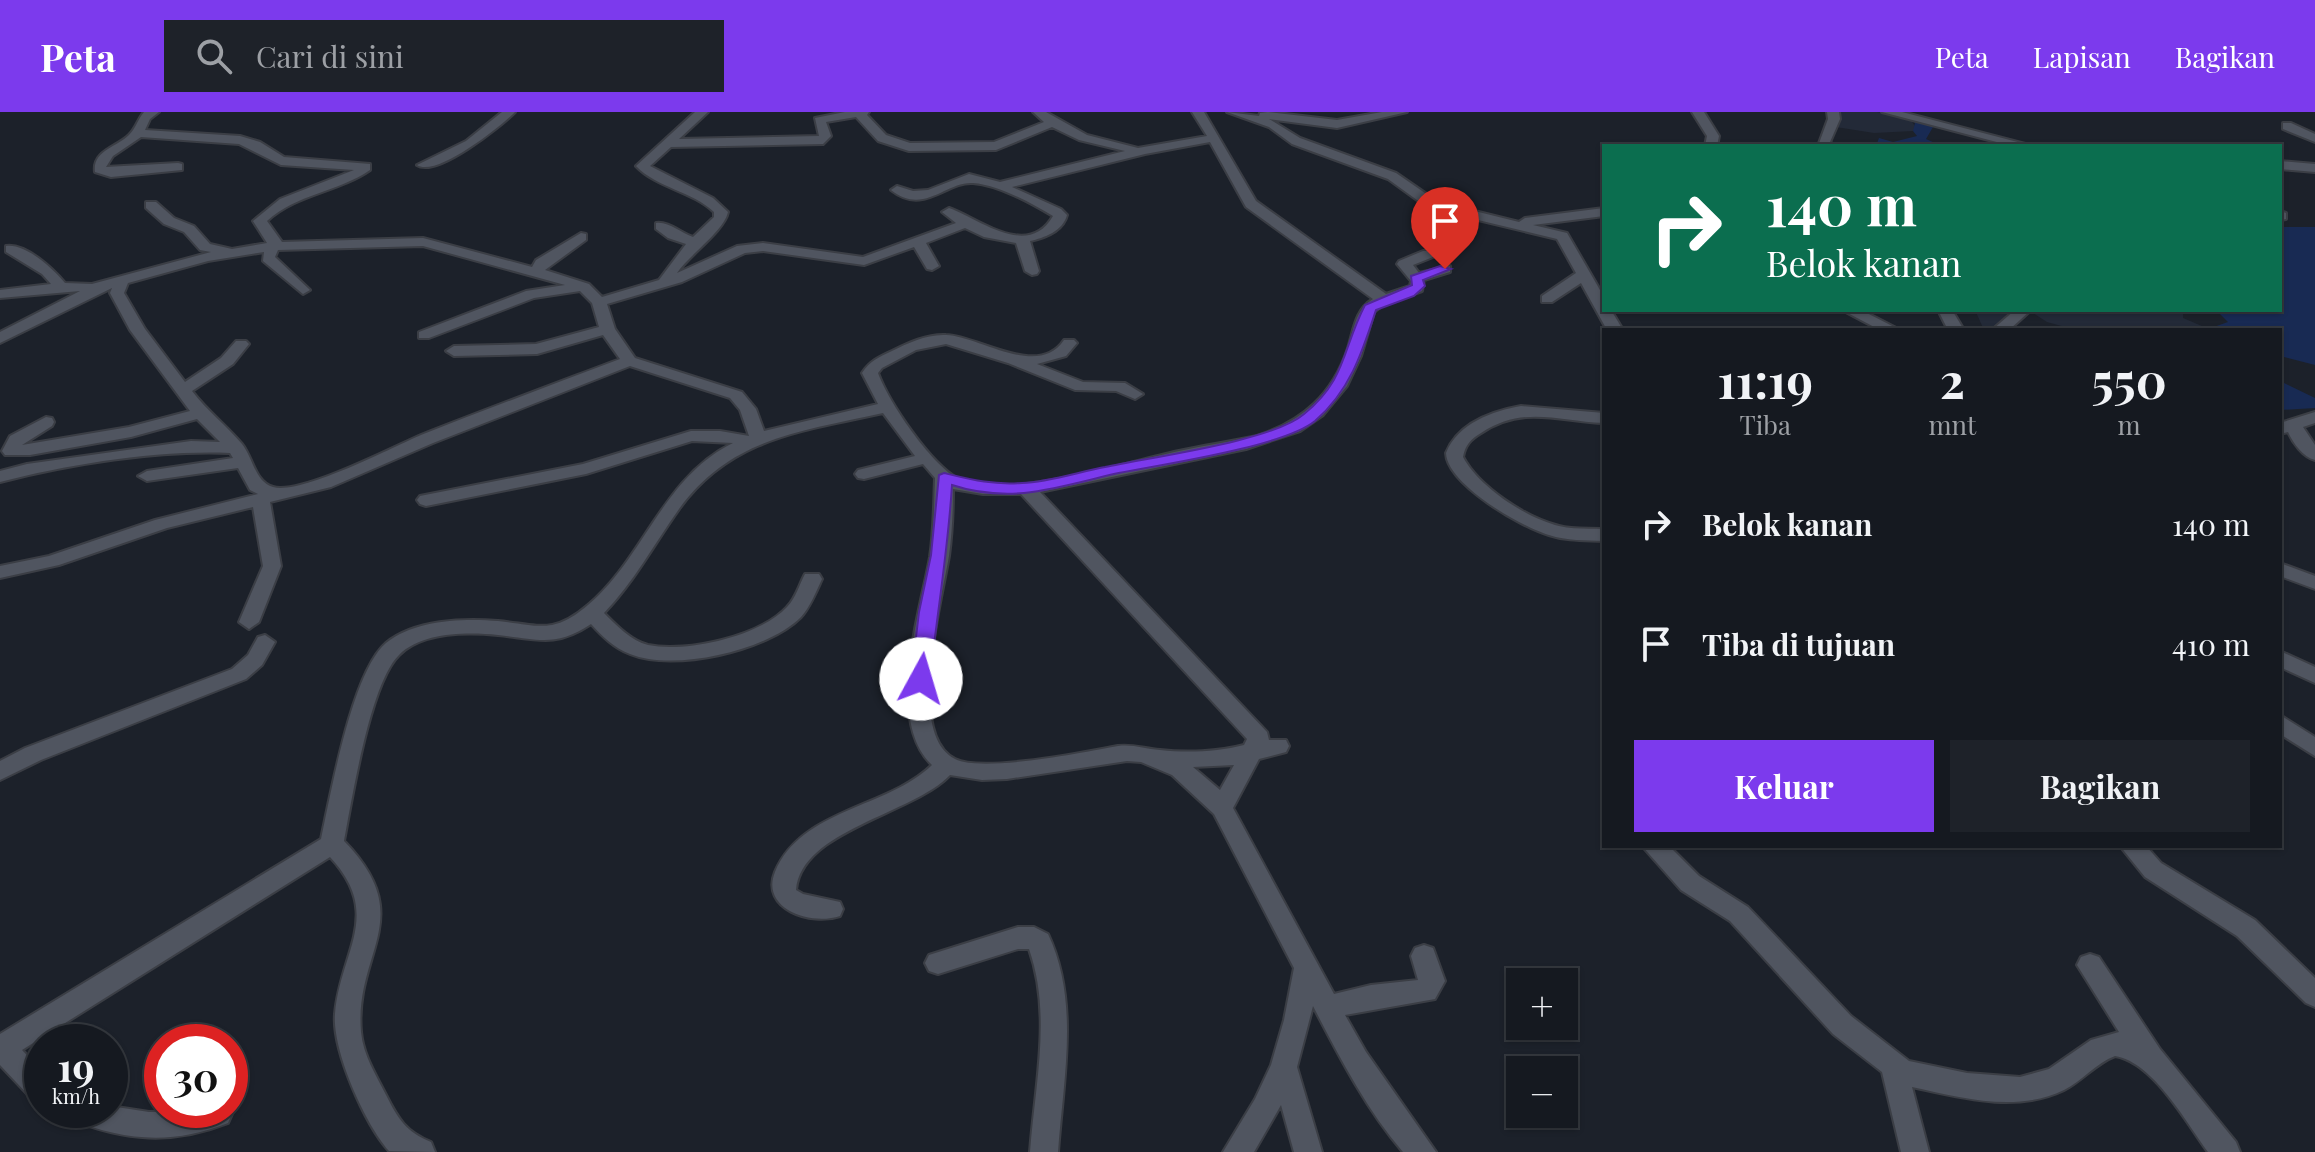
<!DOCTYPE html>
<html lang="id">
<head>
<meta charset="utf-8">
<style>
  body { margin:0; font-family:"Playfair Display",serif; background:#1e2229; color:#f1f3f6; height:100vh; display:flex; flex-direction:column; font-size:30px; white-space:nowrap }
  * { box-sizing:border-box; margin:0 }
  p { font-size:26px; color:#9da0a5 }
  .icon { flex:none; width:44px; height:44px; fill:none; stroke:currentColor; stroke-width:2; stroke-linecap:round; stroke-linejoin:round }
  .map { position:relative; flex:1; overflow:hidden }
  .drawer { position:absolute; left:1602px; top:216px; width:680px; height:520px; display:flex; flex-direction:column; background:#151920; border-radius:0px; box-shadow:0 2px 6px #0004,0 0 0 2px #34383e }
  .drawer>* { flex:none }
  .hud { position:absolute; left:1602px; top:32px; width:680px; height:168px; border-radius:0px; box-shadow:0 2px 6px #0004,0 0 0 2px #34383e; background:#0b6e4f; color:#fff; overflow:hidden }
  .tools { position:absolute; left:1506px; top:856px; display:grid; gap:16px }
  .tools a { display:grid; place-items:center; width:72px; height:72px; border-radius:0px; background:#151920; box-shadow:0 2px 6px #0004,0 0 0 2px #34383e; font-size:40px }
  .speed { position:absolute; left:24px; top:912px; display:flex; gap:16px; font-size:40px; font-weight:700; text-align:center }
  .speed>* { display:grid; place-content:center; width:104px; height:104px; border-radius:50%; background:#151920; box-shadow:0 2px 6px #0004,0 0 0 2px #34383e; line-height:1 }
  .speed small { font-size:20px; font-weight:400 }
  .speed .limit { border:12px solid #d22; background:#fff; color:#111 }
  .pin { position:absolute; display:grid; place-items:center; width:68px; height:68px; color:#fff; margin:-82px -34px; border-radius:50% 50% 50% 0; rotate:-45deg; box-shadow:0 0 8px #0007 }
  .pin .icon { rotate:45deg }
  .me { position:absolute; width:88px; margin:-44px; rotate:6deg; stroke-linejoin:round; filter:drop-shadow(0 0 6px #0008) }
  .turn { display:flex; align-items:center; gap:28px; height:168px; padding:0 32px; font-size:36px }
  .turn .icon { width:104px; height:104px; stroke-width:2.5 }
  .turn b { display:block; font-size:56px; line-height:68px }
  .eta { display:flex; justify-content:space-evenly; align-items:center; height:136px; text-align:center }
  .eta b { font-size:48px; font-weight:700; line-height:56px }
  .action { display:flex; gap:16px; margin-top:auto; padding:16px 32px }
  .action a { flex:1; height:92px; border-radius:0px; background:#7c3aed; color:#fff; font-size:32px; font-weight:700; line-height:92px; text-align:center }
  .action a+a { background:#1e2229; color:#f1f3f6 }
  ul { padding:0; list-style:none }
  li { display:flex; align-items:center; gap:24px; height:120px; padding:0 32px }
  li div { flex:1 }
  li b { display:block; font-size:30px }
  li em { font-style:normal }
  header { display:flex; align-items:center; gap:48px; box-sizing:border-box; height:112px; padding:0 40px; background:#7c3aed; color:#fff }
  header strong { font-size:38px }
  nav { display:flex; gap:44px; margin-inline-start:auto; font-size:28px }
  .search { width:560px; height:72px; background:#1e2229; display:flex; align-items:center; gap:20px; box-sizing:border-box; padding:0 28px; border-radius:0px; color:#9da0a5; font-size:30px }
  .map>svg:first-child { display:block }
  .built { fill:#232a38 }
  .green { fill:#182a53 }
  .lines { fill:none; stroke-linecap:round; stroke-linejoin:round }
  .minor-casing { stroke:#3b3e45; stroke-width:4 }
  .minor { fill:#505560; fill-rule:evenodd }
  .route { fill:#7c3aed; stroke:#51269a; stroke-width:2 }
</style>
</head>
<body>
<header>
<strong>Peta</strong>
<div class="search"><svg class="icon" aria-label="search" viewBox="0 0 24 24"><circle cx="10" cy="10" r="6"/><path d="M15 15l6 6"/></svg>Cari di sini</div>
<nav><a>Peta</a><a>Lapisan</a><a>Bagikan</a></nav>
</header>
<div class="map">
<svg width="2315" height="1040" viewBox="0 0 2315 1040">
  <rect width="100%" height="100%" fill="#1c212a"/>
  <g class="built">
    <path d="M1838,0h39l32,5 7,11 -3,3 -39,2 -38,-6z"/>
    <path d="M1975,198h208v8l28,12h-54l-7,-4 -10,4h-64l-29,-8 -17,-11 -33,19h-13z"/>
  </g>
  <g class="green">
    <path d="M1909,5l30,9 -6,1 -7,12 16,7h-66l3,-8 14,4 24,-6 -4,-5 2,-8z"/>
    <path d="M2280,115h35v138l-35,-9v-26l-72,-1 20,-7 -12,-12h64z"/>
    <path d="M2280,269l35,17v10l-35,2z"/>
  </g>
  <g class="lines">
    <defs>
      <g id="minor">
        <path d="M144,0h15l-9,7 -5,11 95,6 20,6 24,15 86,7v6c-32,22 -74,24 -103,51l15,21 141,-4 109,29 4,-7 45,-27 5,1v6l-41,30 44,14 13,13 57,-17 27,-36 -18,-6 -12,-9v-6c12,-2 25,10 37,14l21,-20v-5c-22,-21 -57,-24 -78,-46l59,-54h13l-29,27 140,-3 -4,-18 30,-6h24l-2,3 19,20 24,8 84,-1 50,-20 -11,-10h13l41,23 51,13 69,-12 -15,-24h12l52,89 130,93 24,-8 1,-5 -14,-17 2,-3 24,-10h10v6l-20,8 6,8 31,-7v6l-26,8 -2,11 -39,14 -9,7 -13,44 -14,30 -24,29 -23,16 -54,18 -206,43 227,240 2,8h17l3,6 -3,6 -27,7 -26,49 101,186 37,-9 47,-5 -7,-24 4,-8 9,-3 9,3 12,33 -10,18 -90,16 21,37 70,100h-33c-37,-43 -64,-96 -90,-146l-16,61 25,85h-28l-13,-47 -27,47h-31l32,-53 16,-34 13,-45 10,-52 -80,-154 -42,-39 -31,-13 -14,-1 -120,18 -25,1 -32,-5c-37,39 -149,55 -154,115l7,4 37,8 3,7 -3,7c-29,10 -80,-7 -65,-44 26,-63 113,-64 157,-107 -47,-45 -12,-152 -2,-208 4,-26 4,-53 5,-79l-12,-14 -59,15 -6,-1 -3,-4 3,-4 57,-14 -32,-43c-80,18 -152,24 -204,96 -25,35 -45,73 -75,104 12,12 27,28 44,32 39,8 112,-9 139,-38 9,-9 12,-22 18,-33h14l3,5c-6,13 -12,28 -21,38 -34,34 -127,55 -171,37 -16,-6 -28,-18 -39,-30 -36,24 -54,15 -93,11 -31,-3 -76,-3 -99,20 -29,28 -47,144 -55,186 75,77 10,110 17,191 2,23 15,43 25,63 12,24 20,37 45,47l4,10 -46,-1c-24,-27 -57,-101 -54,-137 5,-63 49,-99 -5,-157l-308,193 20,21v32l-10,-4 -32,-34v-31l321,-195c10,-46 31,-167 65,-196 28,-23 77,-25 112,-22 41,4 55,14 90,-16 56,-47 75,-128 145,-162l-41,-2 -106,33 -160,32 -6,-2 -3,-4 3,-4 163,-32 108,-33h29l29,5 -9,-26 -10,-12 -100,-32 -197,77 -102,44 -61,15 11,64 -22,56 -10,7 -10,-7 24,-56 -10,-59 -86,21 -108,37 -59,13v-12l49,-10 106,-36 103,-26 -8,-4 -12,-22 -91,13 -9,-5 9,-5 86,-13 -3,-5c-74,-3 -159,11 -230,29v-11l27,-7 164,-23 29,1 -23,-23 -66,18 -101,18h-25l-3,-4 8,-15 36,-19 6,1 2,4 -2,4 -30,19 107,-18 61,-16 -60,-81 -20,-37 2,-5 -112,55v-11l80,-41 -80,7v-8l51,-6 -9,-10 -36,-22v-6c20,-3 47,23 59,37l27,1 119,-32 -11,-2 -16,-18 -20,-8 -18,-16v-6h10l18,16 20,8 16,18 22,5 35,-6 -14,-22 27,-22 74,-29 -73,-5 -42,-21 -98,-7 -28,19 -7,11 72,-4 4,1v6l-71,7 -16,-5c-3,-21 22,-25 34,-37 7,-7 9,-16 15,-23zM856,5l22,24 31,10 87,-1 56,-23 27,13 46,11 -125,31 -31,-8 -41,16 -15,1 -16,-5 -6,4c33,26 55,-9 82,-7 26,2 58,20 80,33 -25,44 -75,2 -104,-8l-7,4 14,11 -93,34 -100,-14 -26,3 -60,27c12,-18 47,-42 51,-61l-15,-14 -63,-32 21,-19 152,-3 8,-8 -5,-14zM1210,30l36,65 127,92c-18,11 -19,30 -25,49 -15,46 -45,73 -91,88 -26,6 -52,9 -78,15 -48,10 -177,51 -221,28 -28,-16 -69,-76 -80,-106l4,-5 34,-18 30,-6 62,19 67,27 41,1 19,8 8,-5 -18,-11 -42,-1 -46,-18 29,-8 11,-13 -3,-3h-10c-26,39 -85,-4 -118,-5 -19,-1 -38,8 -54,16 -13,6 -22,10 -30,22l16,31 -114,27 -8,-22 -14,-17 -107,-34 -20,-29 -8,-25 75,-22 63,-29 18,-2 101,14 50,-18 13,22 5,1 7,-4 -13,-23 39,-15 19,9 32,6 9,28 7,4 5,-1 2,-3 -9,-30c14,-3 33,-10 37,-26l-6,-6 -49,-22 133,-33zM423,134l142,39 -39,6 -107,41v6h10l105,-40 46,-7 12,12 7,24 -63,17 -82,2 -8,5 8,5 83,-2 66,-19 17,24c-66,25 -133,50 -199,76 -30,13 -120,60 -148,52 -18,-5 -20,-29 -31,-43 -15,-18 -35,-33 -50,-53l41,-27 16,-20 -3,-3h-10l-15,17 -36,24 -40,-53 -21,-36 4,-10 80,-22 56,-9 -1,9 40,33 7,-4 -35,-33 3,-7zM953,377l30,5h38l226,245 -3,6c-26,7 -58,8 -84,5 -15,-1 -27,-6 -42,-4 -33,6 -135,27 -163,13 -50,-25 -13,-160 -6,-203 3,-23 4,-45 4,-67zM1234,653l-14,25 -27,-23z"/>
        <path d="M502,0h13c-15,15 -79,66 -98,53l49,-24z"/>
        <path d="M1227,0l32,4 1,-3 8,-1 69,8 45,-8h25l-70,16 -68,-9 31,19 96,35 42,29 81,20 6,-4 79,-10v8l-71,9 34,8 37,64v13h7l12,20h-16l-26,-47 -29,19h-10v-6l34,-23 -19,-34 -129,-31 -40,-29 -96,-35 -23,-17z"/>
        <path d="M1692,0h12l15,24 -2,10h-12l2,-10z"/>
        <path d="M1827,0h12l1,7 -10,23 5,4h-17l10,-27z"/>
        <path d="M1882,0h20l131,34h-21z"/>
        <path d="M2283,11h8l24,11v8l-32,-13z"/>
        <path d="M2280,49l35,3v8l-35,-3z"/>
        <path d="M2280,99l6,2v6l-6,1z"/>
        <path d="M1842,198h19l39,20h-20z"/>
        <path d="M1938,198h14l12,20h-16z"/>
        <path d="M2015,198h16l-22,20h-17z"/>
        <path d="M1521,294l83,7v10c-46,-2 -81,-18 -123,10 -10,6 -16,12 -18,24 16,30 63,61 96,69 15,4 30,2 45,3v12c-19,-1 -37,0 -55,-6 -28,-8 -102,-51 -103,-82 12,-30 47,-42 75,-47z"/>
        <path d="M2315,300v11l-12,4 12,18v15c-12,-3 -22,-17 -27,-28l-8,2v-11z"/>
        <path d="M2280,451l35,13v13l-35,-13z"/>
        <path d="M265,523l10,7 -13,23 -16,14 -205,81 -41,20v-19l25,-13 207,-79 16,-14 10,-18z"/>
        <path d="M2280,539l35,16v16l-35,-16z"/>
        <path d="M2280,603l35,22v19l-35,-22z"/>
        <path d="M1642,734h27l30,30 49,31 103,109 58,45 58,12 53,4 29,-8 42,-29 28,-8 -42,-67 4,-8 9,-3 9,3 61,92 76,93 4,10h-32c-22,-30 -55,-90 -93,-96 -19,7 -33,25 -51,34 -48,23 -102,8 -152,-3l17,65h-28l-19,-80 -49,-38 -103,-113 -49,-31z"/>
        <path d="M2120,734h26l15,17 94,57 60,58v29l-9,-4 -69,-67 -92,-59z"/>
        <path d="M1018,815h16l14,7c32,68 15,146 10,218h-28c5,-67 22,-138 -1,-203h-11l-80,25 -9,-3 -4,-8 4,-8z"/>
        <path d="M110,994l39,6 81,-2 2,4 -4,9c-55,22 -104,18 -158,-4l-4,-9h44z"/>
      </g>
    </defs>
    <use href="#minor" class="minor-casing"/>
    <use href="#minor" class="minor"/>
  </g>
  <path class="route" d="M1440,154l11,3 -28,11 2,6 -11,10 -38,14c-14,43 -26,81 -61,111 -32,26 -155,44 -201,53 -29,7 -60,16 -90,19 -25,2 -48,0 -72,-8 -4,66 -15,129 -22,194l-3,5h-13l-3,-5 8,-67 12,-57 8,-80 5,-2c29,7 48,12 78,10 27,-1 56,-11 83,-16 45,-10 168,-26 199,-53 43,-35 38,-65 61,-109l47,-20 -1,-9z"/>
</svg>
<div class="tools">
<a>+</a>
<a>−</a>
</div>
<div class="speed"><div>19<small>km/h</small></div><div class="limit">30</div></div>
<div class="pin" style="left:1445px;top:157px;background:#d93025"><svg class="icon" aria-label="arrive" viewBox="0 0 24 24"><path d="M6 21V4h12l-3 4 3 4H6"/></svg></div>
<svg class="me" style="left:921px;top:567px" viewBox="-20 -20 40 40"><circle r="19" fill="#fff"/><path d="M0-13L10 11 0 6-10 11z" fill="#7c3aed"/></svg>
<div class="hud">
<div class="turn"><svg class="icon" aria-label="right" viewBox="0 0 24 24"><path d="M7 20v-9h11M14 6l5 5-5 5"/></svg><div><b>140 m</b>Belok kanan</div></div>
</div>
<section class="drawer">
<div class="eta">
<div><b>11:19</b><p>Tiba</p></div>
<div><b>2</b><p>mnt</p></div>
<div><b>550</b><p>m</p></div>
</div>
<ul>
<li><svg class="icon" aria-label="right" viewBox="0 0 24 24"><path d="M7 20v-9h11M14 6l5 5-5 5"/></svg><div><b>Belok kanan</b></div><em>140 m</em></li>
<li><svg class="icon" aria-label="arrive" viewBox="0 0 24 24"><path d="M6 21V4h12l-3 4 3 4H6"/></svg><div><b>Tiba di tujuan</b></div><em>410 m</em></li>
</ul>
<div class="action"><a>Keluar</a><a>Bagikan</a></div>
</section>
</div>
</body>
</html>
